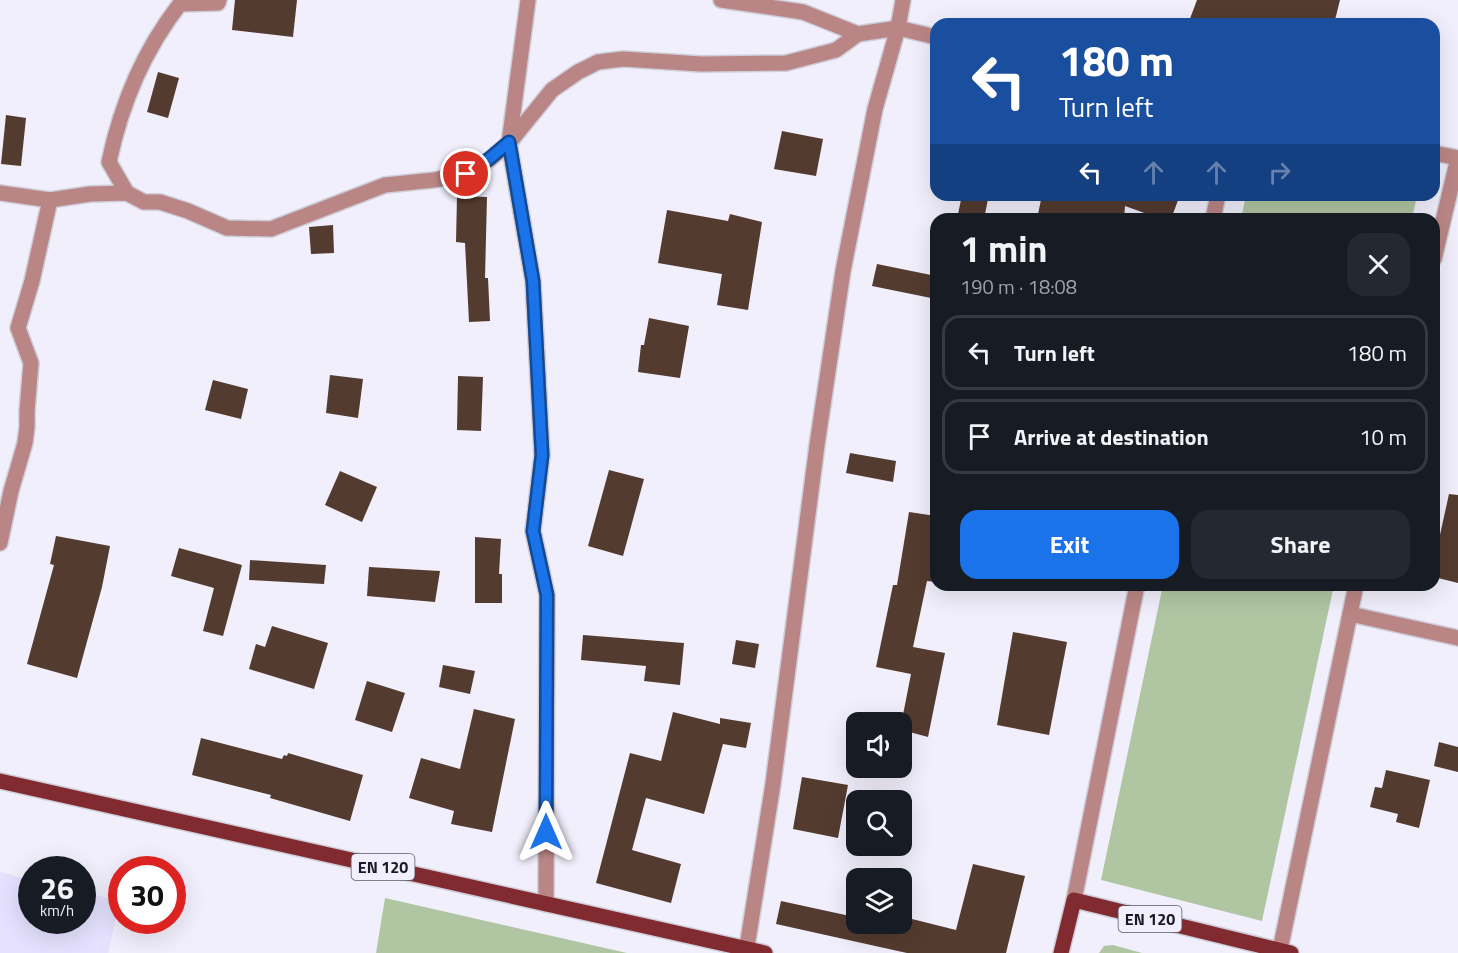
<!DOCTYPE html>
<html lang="en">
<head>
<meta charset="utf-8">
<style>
  body { margin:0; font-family:"Titillium Web",sans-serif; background:#242831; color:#f1f3f6; height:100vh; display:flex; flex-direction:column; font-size:22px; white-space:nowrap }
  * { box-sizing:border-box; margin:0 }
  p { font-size:20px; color:#9ea1a6 }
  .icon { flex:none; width:33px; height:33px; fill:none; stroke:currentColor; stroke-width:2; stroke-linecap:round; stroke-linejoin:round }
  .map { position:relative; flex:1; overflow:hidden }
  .details { position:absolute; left:930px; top:213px; width:510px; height:378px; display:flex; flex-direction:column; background:#171b24; border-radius:18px; box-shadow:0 6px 24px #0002 }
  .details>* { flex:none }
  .banner { position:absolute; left:930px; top:18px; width:510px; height:183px; border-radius:18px; box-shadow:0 6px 24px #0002; background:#1a4fa0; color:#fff; overflow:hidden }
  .fabs { position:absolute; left:846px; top:712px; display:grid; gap:12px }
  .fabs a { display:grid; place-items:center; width:66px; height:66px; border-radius:12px; background:#171b24; box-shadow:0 6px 24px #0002; font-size:30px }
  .speed { position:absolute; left:18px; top:856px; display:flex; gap:12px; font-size:30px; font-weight:700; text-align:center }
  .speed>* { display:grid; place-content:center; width:78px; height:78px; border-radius:50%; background:#171b24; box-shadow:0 6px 24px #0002; line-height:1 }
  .speed small { font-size:15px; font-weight:400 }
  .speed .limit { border:9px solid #d22; background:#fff; color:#111 }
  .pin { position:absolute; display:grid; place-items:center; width:51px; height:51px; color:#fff; margin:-26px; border:3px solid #fff; border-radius:50%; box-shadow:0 2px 6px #0007 }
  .me { position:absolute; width:66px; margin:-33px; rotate:0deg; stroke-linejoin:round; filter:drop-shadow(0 0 4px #0008) }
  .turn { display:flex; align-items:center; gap:21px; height:126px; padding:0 30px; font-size:27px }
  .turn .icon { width:78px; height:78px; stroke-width:2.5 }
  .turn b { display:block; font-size:42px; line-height:51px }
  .lanes { display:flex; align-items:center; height:57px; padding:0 30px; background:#0003; justify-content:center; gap:30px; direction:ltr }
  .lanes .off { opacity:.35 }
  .round { display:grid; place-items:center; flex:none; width:63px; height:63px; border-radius:18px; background:#242831 }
  .summary { display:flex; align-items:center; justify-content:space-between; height:102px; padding:0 30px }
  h1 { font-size:36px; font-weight:700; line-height:45px }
  .action { display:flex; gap:12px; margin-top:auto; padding:12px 30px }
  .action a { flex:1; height:69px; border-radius:18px; background:#1a73e8; color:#fff; font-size:24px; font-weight:700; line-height:69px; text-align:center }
  .action a+a { background:#242831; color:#f1f3f6 }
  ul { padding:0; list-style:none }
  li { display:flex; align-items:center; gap:18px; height:75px; margin:0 12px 9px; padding:0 18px; border:3px solid #363941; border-radius:18px }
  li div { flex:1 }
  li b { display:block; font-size:22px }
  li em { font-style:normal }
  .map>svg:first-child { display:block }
  .built { fill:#e5e1fe }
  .green { fill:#b0c6a3 }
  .building { fill:#543b30 }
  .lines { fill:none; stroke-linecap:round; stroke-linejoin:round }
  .street-casing { stroke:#cecdd9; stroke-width:18 }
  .primary-casing { stroke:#cecdd9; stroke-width:18 }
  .street { stroke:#ba8685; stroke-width:15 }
  .primary { stroke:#812a2f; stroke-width:15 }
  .route-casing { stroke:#114b97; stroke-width:15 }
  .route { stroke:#1a73e8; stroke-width:10 }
  .labels { text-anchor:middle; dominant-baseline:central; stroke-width:6; stroke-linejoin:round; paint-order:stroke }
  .shield { fill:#f0effb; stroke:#5b5964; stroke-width:1.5 }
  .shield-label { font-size:16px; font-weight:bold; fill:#1b1924 }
</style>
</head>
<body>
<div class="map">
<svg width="1458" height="953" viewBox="0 0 1458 953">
  <rect width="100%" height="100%" fill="#f0effb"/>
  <path class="built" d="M0,872l31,8 1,41h50l1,-29 37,9 -12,52h-108z"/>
  <g class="green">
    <path d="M1246,195h171l-5,24h-171z"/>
    <path d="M1163,585h171l-72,336 -161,-41z"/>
    <path d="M385,898l242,55h-251z"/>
    <path d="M1113,945l29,8h-43l5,-7z"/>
  </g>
  <g class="building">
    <path d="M235,0h62l-4,37 -61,-7z"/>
    <path d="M1197,0h143l-6,24h-146z"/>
    <path d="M158,72l21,6 -11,40 -21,-6z"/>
    <path d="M6,115l20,3 -5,48 -20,-2z"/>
    <path d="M782,131l41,8 -7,37 -42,-7z"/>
    <path d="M962,195l26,4 -4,20h-27z"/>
    <path d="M1042,195h138l-9,24h-10l-36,-13 -1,13h-87z"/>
    <path d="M457,196l30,1 -2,81h3l2,43 -21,1 -4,-79 -9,-1z"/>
    <path d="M667,210l61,11 2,-7 32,8 -14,88 -31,-5 5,-31 -64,-11z"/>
    <path d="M333,225l1,28 -23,1 -2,-27z"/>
    <path d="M877,264l59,12v23l-64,-13z"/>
    <path d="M649,318l40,8 -9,52 -42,-6 3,-27h3z"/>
    <path d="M330,375l33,4 -5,39 -32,-5z"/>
    <path d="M458,376l25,1 -2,54 -24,-1z"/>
    <path d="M213,380l35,9 -7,30 -36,-9z"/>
    <path d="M850,453l46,8 -3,21 -47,-9z"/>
    <path d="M609,470l35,9 -21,77 -35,-10z"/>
    <path d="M340,471l37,16 -15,35 -37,-17z"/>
    <path d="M1449,494l9,1v88l-24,-6v-15z"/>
    <path d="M909,512l27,4v66l-9,-1 -14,66 32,6 -17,84 -26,-7v-10l9,-46 -35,-7 17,-82h4z"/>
    <path d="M56,536l54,10 -8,41 -25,91 -50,-14 27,-99 -4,-1z"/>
    <path d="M475,537l26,2 -2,35h3v29h-27z"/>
    <path d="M179,548l63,17 -19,71 -20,-5 11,-43 -43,-12z"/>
    <path d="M250,560l76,5 -2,19 -75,-4z"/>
    <path d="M369,567l71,4 -5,31 -68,-6z"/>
    <path d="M272,626l56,17 -14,46 -65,-20 7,-25 9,3z"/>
    <path d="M1013,632l54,10 -18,93 -52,-10z"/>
    <path d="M583,635l101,8 -4,42 -36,-4 2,-15 -65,-6z"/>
    <path d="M736,640l23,4 -4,24 -23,-4z"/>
    <path d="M443,665l32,6 -5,23 -31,-7z"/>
    <path d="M367,681l38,12 -13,39 -37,-12z"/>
    <path d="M474,709l41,10 -23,113 -41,-8 3,-13 -45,-13 12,-40 39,11z"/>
    <path d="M673,712l47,12v-6l31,5 -5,25 -23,-4 -19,70 -58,-16 -14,52 49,14 -10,39 -75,-20 34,-130 31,8z"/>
    <path d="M201,738l81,21 2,-4 3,1 1,-3 75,22 -13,46 -80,-23 1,-3 -79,-20z"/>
    <path d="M1439,742l19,5v25l-24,-6z"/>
    <path d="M1386,770l44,10 -11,48 -23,-6 2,-8 -28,-7 5,-20 7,1z"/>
    <path d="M802,777l46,8 -10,53 -45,-9z"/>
    <path d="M973,864l52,12 -19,77h-99l-131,-29 5,-23 69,15 -2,8h37l20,5 3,-11 48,12z"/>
  </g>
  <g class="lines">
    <defs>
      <g id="street">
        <path d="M528,0l-19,143 24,138 9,174 -9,76 14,64 -1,309"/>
        <path d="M721,0l82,12 55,22 40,-6 38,9"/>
        <path d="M1434,153l24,5 -24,101"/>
        <path d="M0,193l50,7 40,-6 37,-1 17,9h16l28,9 39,17 44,1 114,-44 49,-5 33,-6 22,-14 20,-17 43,-53 26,-18 20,-10 25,-3 78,5 85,-1 50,-13 22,-16"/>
        <path d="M127,193l-18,-31c12,-57 35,-112 71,-158l38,-1 1,-3"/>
        <path d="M1213,219l5,-24"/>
        <path d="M0,543l11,-52 14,-48 2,-16v-16l4,-48 -13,-35 14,-47 18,-81"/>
        <path d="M1350,614l108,24"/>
        <path d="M1074,900l63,-315"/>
        <path d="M1280,950l76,-365"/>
        <path d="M746,953l27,-169 44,-339 26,-174 32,-162 23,-81 5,-28"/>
      </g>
      <g id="primary">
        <path d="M0,781l765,172"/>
        <path d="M1061,953l13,-53 217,53"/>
      </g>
    </defs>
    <use href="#street" class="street-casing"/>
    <use href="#primary" class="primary-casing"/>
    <use href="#street" class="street"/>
    <use href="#primary" class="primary"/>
  </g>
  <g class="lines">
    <defs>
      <path id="route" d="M466,174l23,-15 20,-17 24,139 9,174 -9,76 14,64 -1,237"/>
    </defs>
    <use href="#route" class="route-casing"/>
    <use href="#route" class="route"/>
  </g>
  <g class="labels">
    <g class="shield">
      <rect x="351.5" y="854" width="63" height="26" rx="4.5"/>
      <rect x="1118.5" y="906" width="63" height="26" rx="4.5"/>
    </g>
    <g class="shield-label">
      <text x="383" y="867">EN 120</text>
      <text x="1150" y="919">EN 120</text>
    </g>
  </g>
</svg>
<div class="fabs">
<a><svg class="icon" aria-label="sound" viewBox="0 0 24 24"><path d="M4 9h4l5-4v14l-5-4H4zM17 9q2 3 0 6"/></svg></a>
<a><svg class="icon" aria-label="search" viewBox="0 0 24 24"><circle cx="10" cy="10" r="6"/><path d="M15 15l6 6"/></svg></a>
<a><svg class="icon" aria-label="layers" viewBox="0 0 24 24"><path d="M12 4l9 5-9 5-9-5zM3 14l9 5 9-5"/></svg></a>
</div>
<div class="speed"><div>26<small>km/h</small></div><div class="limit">30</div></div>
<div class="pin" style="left:466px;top:174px;background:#d93025"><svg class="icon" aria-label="arrive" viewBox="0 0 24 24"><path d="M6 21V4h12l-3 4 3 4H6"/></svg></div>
<svg class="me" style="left:546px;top:832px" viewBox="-20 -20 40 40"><path d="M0-17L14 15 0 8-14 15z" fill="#1a73e8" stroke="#fff" stroke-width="4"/></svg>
<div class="banner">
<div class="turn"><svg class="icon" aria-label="left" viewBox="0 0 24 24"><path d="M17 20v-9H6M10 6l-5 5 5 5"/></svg><div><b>180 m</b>Turn left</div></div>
<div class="lanes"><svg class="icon" aria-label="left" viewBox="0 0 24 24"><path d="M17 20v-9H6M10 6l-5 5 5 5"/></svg><svg class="icon off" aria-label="ahead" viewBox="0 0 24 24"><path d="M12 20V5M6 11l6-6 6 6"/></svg><svg class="icon off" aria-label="ahead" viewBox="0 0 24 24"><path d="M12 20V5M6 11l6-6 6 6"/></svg><svg class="icon off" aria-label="right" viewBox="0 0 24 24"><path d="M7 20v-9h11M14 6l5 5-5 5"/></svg></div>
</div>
<section class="details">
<div class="summary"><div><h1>1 min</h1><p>190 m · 18:08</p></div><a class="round"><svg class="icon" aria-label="close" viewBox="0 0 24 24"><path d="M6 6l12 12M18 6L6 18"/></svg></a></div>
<ul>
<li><svg class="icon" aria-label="left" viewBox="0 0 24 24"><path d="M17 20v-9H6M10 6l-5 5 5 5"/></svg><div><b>Turn left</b></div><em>180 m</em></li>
<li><svg class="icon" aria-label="arrive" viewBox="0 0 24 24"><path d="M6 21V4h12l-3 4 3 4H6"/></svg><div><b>Arrive at destination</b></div><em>10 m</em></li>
</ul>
<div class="action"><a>Exit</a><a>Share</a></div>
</section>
</div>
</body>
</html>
